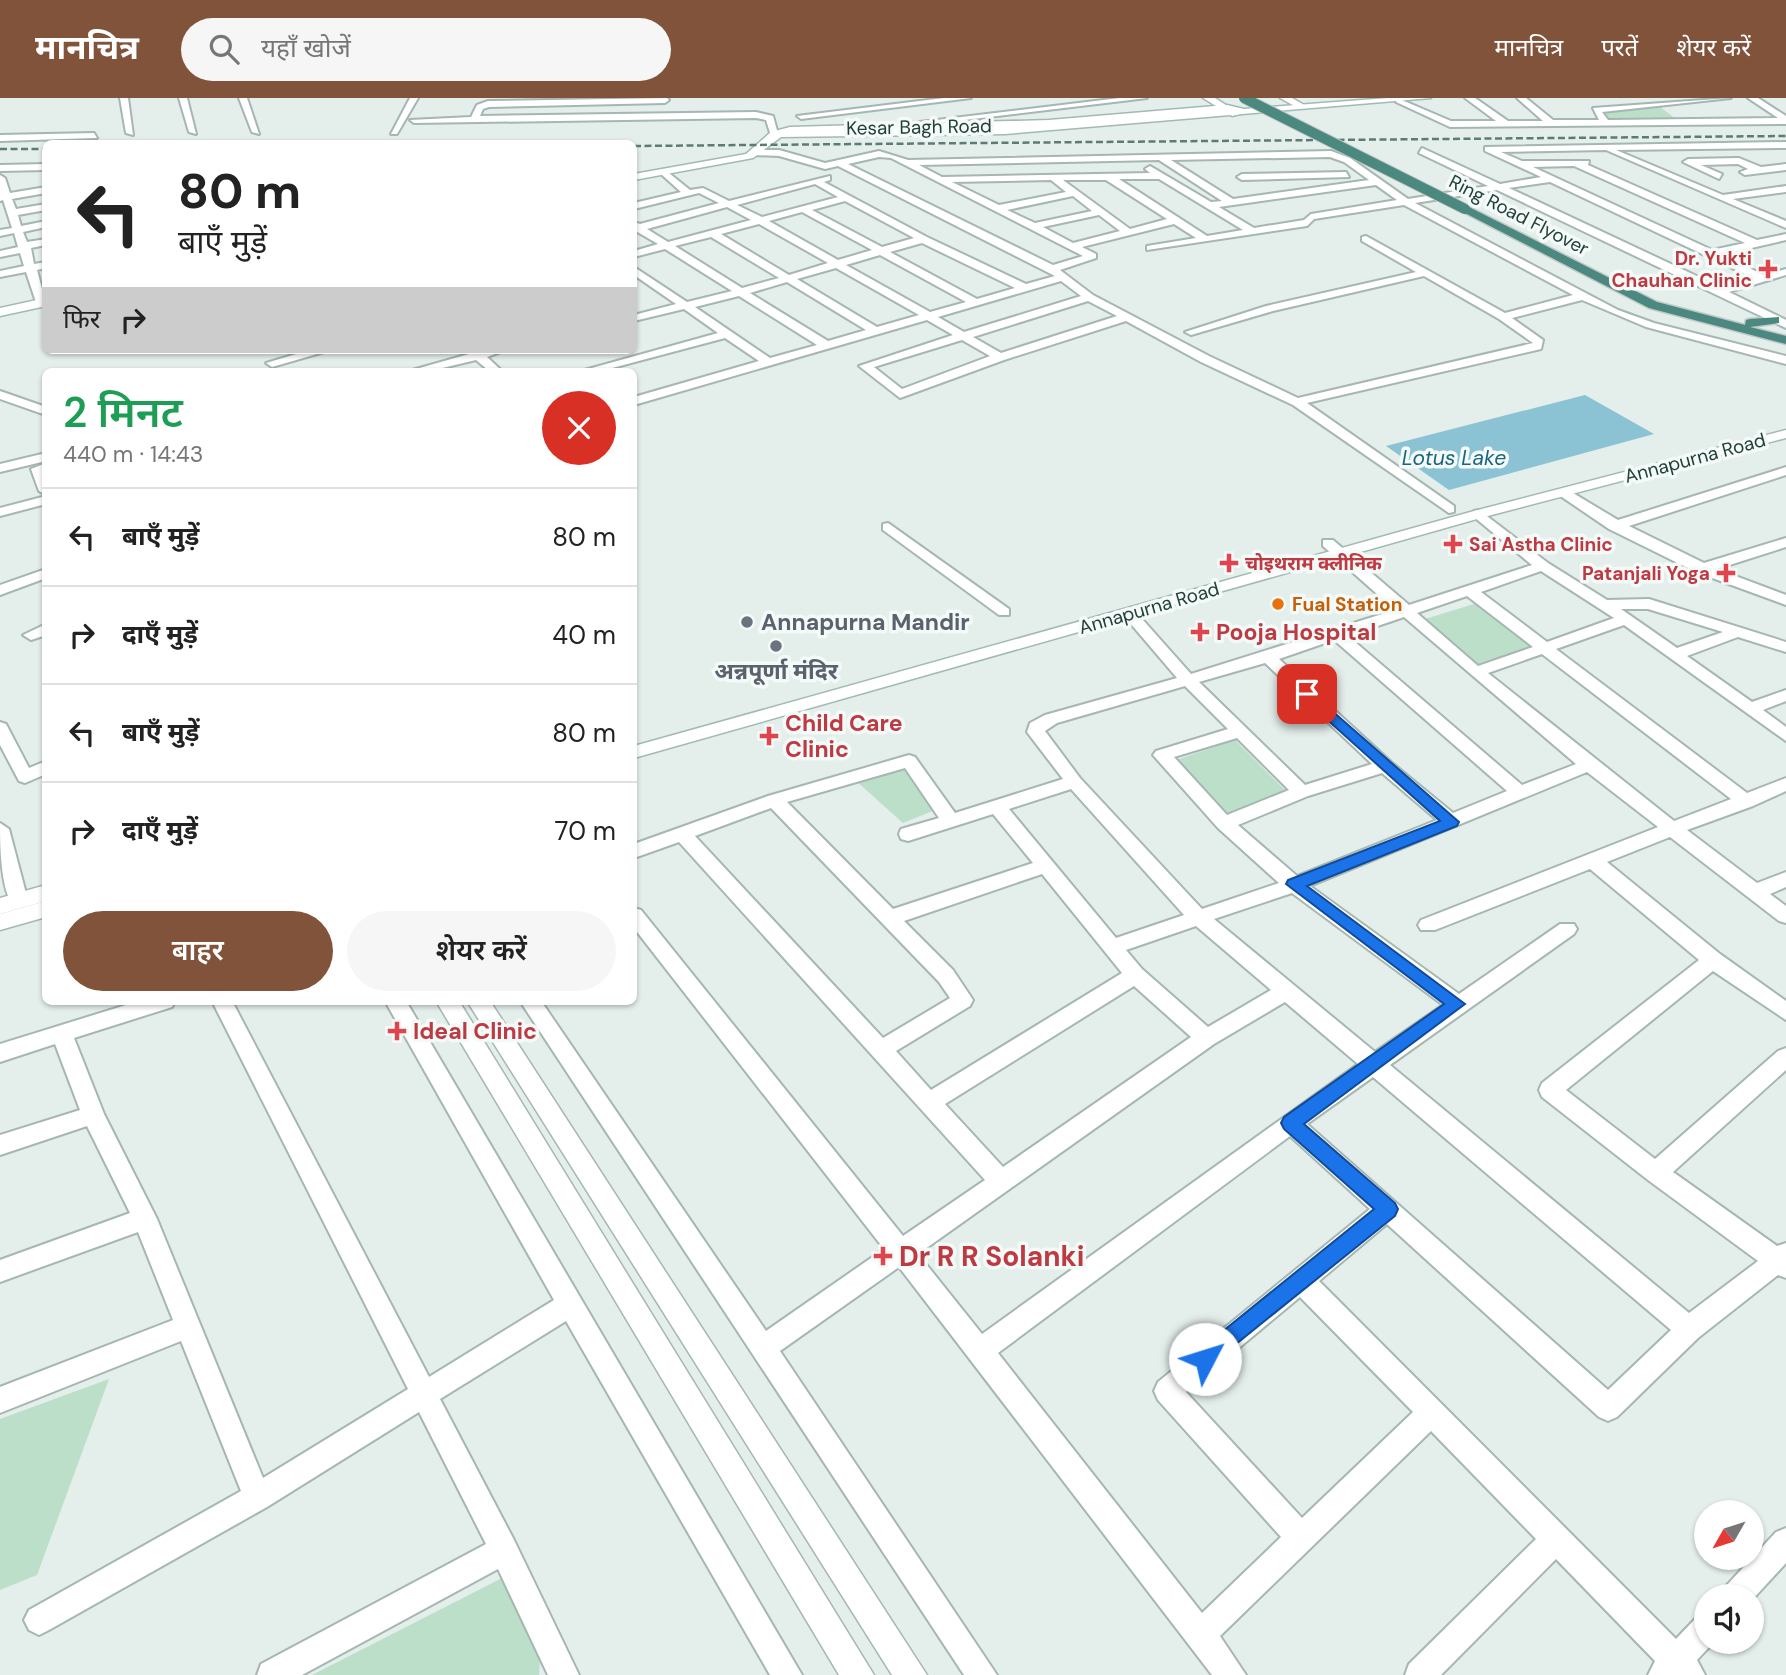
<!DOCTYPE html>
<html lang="hi">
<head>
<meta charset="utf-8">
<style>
  body { margin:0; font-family:"DM Sans","Noto Sans Devanagari",sans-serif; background:#f6f6f6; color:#222; height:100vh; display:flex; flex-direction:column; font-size:26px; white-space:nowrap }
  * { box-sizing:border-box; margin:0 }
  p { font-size:23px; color:#767676 }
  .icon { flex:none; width:38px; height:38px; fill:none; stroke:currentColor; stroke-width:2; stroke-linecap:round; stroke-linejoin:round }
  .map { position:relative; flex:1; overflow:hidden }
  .panel { position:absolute; left:42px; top:270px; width:595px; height:637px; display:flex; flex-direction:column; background:#fff; border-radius:10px; box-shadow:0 2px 5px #0004 }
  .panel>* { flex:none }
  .guide { position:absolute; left:42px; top:42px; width:595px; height:214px; border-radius:10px; box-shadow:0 2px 5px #0004; background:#fff; color:#222; overflow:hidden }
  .needle { width:46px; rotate:231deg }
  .controls { position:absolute; left:1694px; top:1402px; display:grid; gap:14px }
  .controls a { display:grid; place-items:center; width:70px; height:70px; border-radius:50%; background:#fff; box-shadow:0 2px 5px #0004; font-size:35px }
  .pin { position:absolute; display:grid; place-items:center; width:60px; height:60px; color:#fff; margin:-30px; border-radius:14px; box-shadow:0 4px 10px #0006 }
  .me { position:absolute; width:77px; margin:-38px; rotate:50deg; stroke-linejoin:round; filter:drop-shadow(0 0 5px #0008) }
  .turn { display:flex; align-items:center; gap:24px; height:147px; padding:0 21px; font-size:32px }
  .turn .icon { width:91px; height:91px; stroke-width:2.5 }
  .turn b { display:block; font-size:49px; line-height:60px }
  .then { display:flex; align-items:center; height:66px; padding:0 21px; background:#0003; gap:14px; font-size:26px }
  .round { display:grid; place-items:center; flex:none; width:74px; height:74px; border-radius:37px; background:#f6f6f6 }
  .overview { display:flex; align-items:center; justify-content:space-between; height:119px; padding:0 21px }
  h1 { font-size:42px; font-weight:600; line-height:52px; color:#1e9e55 }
  .primary-button { display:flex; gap:14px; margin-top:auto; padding:14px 21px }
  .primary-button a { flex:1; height:80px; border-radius:42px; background:#81533b; color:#fff; font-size:28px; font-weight:600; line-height:80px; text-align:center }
  .primary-button a+a { background:#f6f6f6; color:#222 }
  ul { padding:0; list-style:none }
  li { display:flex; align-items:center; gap:21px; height:98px; padding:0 21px; border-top:2px solid #e0e0e0 }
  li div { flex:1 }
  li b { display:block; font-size:26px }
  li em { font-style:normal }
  header { display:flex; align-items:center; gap:42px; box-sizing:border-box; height:98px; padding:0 35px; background:#81533b; color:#fff }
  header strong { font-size:33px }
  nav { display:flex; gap:38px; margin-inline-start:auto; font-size:24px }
  .search { width:490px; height:63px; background:#f6f6f6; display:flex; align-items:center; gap:18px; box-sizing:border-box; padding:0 24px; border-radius:38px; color:#767676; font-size:26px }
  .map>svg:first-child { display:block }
  .green { fill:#bcdfc9 }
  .water { fill:#8bc2d4 }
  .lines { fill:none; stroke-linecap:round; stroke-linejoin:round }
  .minor-casing { stroke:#a6b6b2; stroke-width:4 }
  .tertiary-casing { stroke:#a6b6b2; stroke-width:3 }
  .secondary-casing { stroke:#a2bab3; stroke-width:3 }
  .trunk-casing { stroke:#c1cac8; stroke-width:3 }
  .minor { fill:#fff; fill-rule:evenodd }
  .tertiary { fill:#fff; fill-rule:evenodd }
  .secondary { fill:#fff; fill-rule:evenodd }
  .trunk { fill:#4a8880; fill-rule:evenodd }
  .rail { stroke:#5d7b76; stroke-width:2.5; stroke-dasharray:7 3.5; stroke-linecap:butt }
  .trunk-bridge-casing { stroke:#c1cac8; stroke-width:12; stroke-linecap:butt }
  .trunk-bridge { stroke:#4a8880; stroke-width:10 }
  .route { fill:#1a73e8; stroke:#114b97; stroke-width:2 }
  .health-dot { fill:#e0444e; stroke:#f4faf8; stroke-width:2.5 }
  .food-dot { fill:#e8710a; stroke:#f4faf8; stroke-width:2.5 }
  .worship-dot { fill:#6b7280; stroke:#f4faf8; stroke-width:2.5 }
  .labels { text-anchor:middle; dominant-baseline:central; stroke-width:7; stroke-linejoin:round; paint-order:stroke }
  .far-street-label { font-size:19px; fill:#22403b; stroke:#f4faf8 }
  .far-health-label { font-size:19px; font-weight:bold; fill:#be3a42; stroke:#f4faf8; text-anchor:end }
  .far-food-label { font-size:19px; font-weight:bold; fill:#c56008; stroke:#f4faf8; text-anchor:start }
  .far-water-label { font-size:21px; font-style:italic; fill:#1a647e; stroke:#f4faf8 }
  .worship-label { font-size:23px; font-weight:bold; fill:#5b616d; stroke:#f4faf8; text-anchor:start }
  .health-label { font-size:23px; font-weight:bold; fill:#be3a42; stroke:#f4faf8; text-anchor:start }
  .near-health-label { font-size:28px; font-weight:bold; fill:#be3a42; stroke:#f4faf8; text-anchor:start }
</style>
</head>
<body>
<header>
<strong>मानचित्र</strong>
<div class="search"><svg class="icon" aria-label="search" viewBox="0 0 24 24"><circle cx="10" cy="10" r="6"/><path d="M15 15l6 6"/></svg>यहाँ खोजें</div>
<nav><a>मानचित्र</a><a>परतें</a><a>शेयर करें</a></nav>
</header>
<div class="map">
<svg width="1786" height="1577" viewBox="0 0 1786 1577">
  <rect width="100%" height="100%" fill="#e4eeea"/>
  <g class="green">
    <path d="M1659,8l18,14h-71l-7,-9z"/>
    <path d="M1477,505l56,43 -57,18 -54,-44z"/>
    <path d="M1235,642l53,53 -61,22 -51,-55z"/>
    <path d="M903,666l32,46 -32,13 -48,-43z"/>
    <path d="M109,1281l-72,196 -37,15v-171z"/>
    <path d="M506,1478l34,82 -1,17h-227z"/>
  </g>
  <path class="water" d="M1585,297l69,39 -205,56 -63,-44z"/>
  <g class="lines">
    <defs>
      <g id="minor">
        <path d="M120,0h8l5,37 -7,-2z"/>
        <path d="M179,0h8l9,36 -7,-2z"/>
        <path d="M239,0h8l12,36 -7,-2z"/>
        <path d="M410,0h8l-21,36h-6z"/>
        <path d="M667,0l2,2 -4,3 -176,4 -6,2 -3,7 276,-4 17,4 5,18 -7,2 -5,-16 -10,-2 -342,5 -4,-3 61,-3 6,-12 11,-4z"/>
        <path d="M944,0h27l-170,21 -4,-3z"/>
        <path d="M1120,0h27l-240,29 -4,-3z"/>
        <path d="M1397,0l54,23h45l-31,-23h10l33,23h35l-26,-23h9l27,22h46l-6,-12 138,-10 -129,14 6,8 170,-2 -30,-20h10l28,18v8l-336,3 -54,-25z"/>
        <path d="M94,35l3,5 -97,3v-6z"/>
        <path d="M1786,44v6l-170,2 107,45 63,-9v6l-53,7 53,22v7l-180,-78 -105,2 21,9h67l-1,4 169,75 29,-6v6l-65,15 43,20 22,-6v6l-57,17 57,28v8l-289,-138 -82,13 203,107 36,13 132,33v8l-140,-37 -64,-27 -70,18 31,22 -2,9 -234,54 147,103v6l-5,1 -156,-108 -92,-43 -75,-41 -122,39 -104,38 -41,-32 94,-31 -26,-15 -293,85v-8l125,-36 -34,-23 -124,33h-20l137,-38 -34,-24 -50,12v-6l42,-11 -42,-29v-8l53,35 45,-11 -67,-42 -31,8v-6l24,-7 -24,-14v-8l6,2 79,-21 -20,-10 -65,16v-6l47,-11 -20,-18 3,-5 26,21 13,-2 26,13 101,-25v4l-6,2 103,55 99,47 29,-8 -217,-110 -13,3 -46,-13 -26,-1 3,-5h23l46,13 54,-12 29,9 423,-9 19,7 58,41 80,-13 -69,-33 3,-5 78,36 41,-7 -56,-26v-4zM879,59l12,1 192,98 -30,9 -205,-101zM1330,59l14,5 25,18 -136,19 -62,-39zM1159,62l63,41 -11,1 -61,-36 -5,3 5,4 -208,4 -23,-12zM1574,68l171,77 -33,7 -179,-83zM1119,81h40l84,51 -36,6zM1051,82l15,12 -67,13 -47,-23zM1063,82h43l61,39 -37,10zM1550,84l203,96 -33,9 -211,-99zM815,86l23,13 -76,20 -25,-12zM1376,87l21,15 -86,14 -7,6 -50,8 -35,-21zM1073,98l19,15 -57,12 -28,-13zM845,103l69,37 -32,9 -70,-37zM1404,107l169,90 -68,18 -139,-77 -4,1v4l54,31 -150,34 -81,26 6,3 82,-24 151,-35 75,43 34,24 -235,55 -89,-42 -116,-61 -33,-25 36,-12v-4l-14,-7 92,-23 22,14 -49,8v4l160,-24 7,-7zM727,109l24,13 -83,22 -21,-13zM802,114l70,38 -34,10 -69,-39zM1099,117l21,16 -47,12 -30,-16zM759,126l69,39 -39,12 -68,-41zM711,139l68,41 -37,10 -67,-42zM922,145l93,45 -38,11 -87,-47zM880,157l86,47 -36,10 -84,-47zM836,170l83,47 -42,12 -80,-48zM1061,183l20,15 -117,36 -26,-15zM787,184l79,48 -38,11 -78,-48zM739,198l78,49 -47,13 -75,-51zM1088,203l29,15 -116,37 -28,-16zM962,242l28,16 -88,33 -28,-22z"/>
        <path d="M1739,60l22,9 25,-3v6l-41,5 -5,-3 8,-3 -10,-5 -37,1 21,9 -3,5 -36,-17 5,-3z"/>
        <path d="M46,66v6l-46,1v-6z"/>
        <path d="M1346,74l3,5 -107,3 -5,-3 5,-3z"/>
        <path d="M0,77l5,3 5,15 36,-6v6l-34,6 4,10 30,-5v6l-28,5 3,11 25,-5v6l-23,5 4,10 19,-3v6l-15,3 3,16 12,-2v6l-9,2 9,34 -10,-2 -10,-30 -26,5v-6l24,-5 -4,-13 -20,4v-6l18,-4 -4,-14 -14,3v-6l12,-2 -9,-28 -3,1z"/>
        <path d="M310,252h21l-59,17 -6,-4z"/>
        <path d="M466,252h40l-19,7 15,14h-13l-13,-11 -46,11h-21l60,-17z"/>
        <path d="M0,293l46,16v8l-46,-16z"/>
        <path d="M46,355v8l-46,11v-8z"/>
        <path d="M46,365v32l-7,-4 -8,-22z"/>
        <path d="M1786,369v8l-157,51 75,37 82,-25v9l-69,22 69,26v10l-90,-33 -87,-43 -53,-36 12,-3 50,30z"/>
        <path d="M46,398v8l-46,12v-8z"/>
        <path d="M1479,412l69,53 59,37 42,-1 137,43v10l-48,-15 -51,19 65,46 34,-12v11l-23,9 23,17v14l-162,-116 -68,24 191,144 39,-15v13l-33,15 -66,24 70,53 29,-11v15l-16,7 16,12v17l-7,-2 -109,-84 -63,25 113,92 66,47v19l-73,-49 -147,119 89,69 123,-108 8,-3v22l-113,102 104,74 9,-3v35l-8,-3 -80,63 -81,79 -9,4 -9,-4 -212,-193 -68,57 357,358 20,-21 10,-5v29h8l-17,18 8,15h-57l7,-14 -99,-102 -115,116h-36l4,-11 127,-125 -105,-108 -211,205 26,39h-34l-313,-408 -119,84 217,324h-33l-444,-674h21l225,330 118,-82 -250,-321v-20l7,2 262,326 82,-56 -306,-338 -45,16v-14l134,-48 141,-41 6,2 40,56 108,-34 -36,-47 3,-9 15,-8 132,-37 -52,-61v-6h10l56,63 204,-64 -72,-64v-6h10l76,65 123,-40 -58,-48v-6zM1541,473l73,47 -67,24 -66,-50zM1467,498l66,51 -55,19 -61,-53zM1621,511h27l75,23 -46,16zM1404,519l172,147 -54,21 -174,-149zM1334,542l173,151 -54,22 -62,-51 -112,-103zM1542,556l189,145 -57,22 -186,-148zM1265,565l107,101 -67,21 -106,-103zM1185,588l43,43 -72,22 -3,4 65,73 61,55 -77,26 -122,-131 -35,-47 12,-8zM1237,640l52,52 -62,25 -53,-58zM905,670l34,50 -38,11 -2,5 2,5 7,2 85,-27 40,49 -140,46 -106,-107zM1587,674l71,55 -237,93 -3,5 3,5h14l155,-61 109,91 -157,123 -3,7 3,7 106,83 110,81 -69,52 -299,-248 184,-131 3,-5 -3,-5h-14l-101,70 -149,-108zM1382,675l55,47 -140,56 -59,-51 70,-29zM1071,691l113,126 -68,23 -107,-129zM771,710l168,174 11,16 -67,40 -188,-202zM1042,776l80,99 -191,117 -35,-39 74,-45 3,-6 -20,-30 -49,-49zM1292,795l151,112 -68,47 -161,-133zM1196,828l75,64 -63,37 -66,-58 -16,-19zM1134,888l57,51 -188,130 -58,-63zM1285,904l73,62 -376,270 -64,-80 296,-210zM1373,979l298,253 -63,60 -301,-266zM1290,1038l80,73 -212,173 -4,9 4,9 123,137 -79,76 -204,-260zM1300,1199l113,115 -111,106 -116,-126z"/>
        <path d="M888,425l121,86v6h-10l-116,-85v-6z"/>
        <path d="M46,471v9l-46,17v-10z"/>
        <path d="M46,526v11l-15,5 -8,-5z"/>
        <path d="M0,624l6,2 23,44 17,-7v13l-21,9 -6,-2 -19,-36z"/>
        <path d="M0,725l9,6 19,72 -10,7c-18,-6 -18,-66 -18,-85z"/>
        <path d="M139,903h36l-3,6 -98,31 30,76 53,105 106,259 145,-89 -196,-388h20l197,376 125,-77 -169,-299h21l396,674h-32l-204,-354 -126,78 74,141 65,135h-31l-50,-106 -196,106h-45l4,-11 225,-120 -67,-132 -152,95 -218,123 -10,5 -10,-5 -5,-10 5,-10 212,-119 -60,-150 -181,72v-26l173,-67 -35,-88 -138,50v-22l130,-47 -43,-87 -87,29v-20l80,-25 -25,-66 -55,18v-18z"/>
        <path d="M1786,1430v35l-34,37v-4h-30l4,-10 50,-54z"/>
      </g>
      <g id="tertiary">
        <path d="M1203,0h12l25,16 -8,2z"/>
        <path d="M1280,0h12l14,8 -8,2z"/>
        <path d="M436,903h23l415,674h-35z"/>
        <path d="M467,903h23l437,674h-35z"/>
      </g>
      <g id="secondary">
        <path d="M1388,0h43l-426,36 -224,3 -28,21 -119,22v-6l112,-20 25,-22 19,-5 259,-7 178,-15 17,4z"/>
        <path d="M46,200v8l-46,10v-8z"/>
        <path d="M1786,332v8l-302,79 -850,241v-12l840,-235z"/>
        <path d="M46,787v16l-46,13v-16z"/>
        <path d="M46,803v16l-46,13v-16z"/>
      </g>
      <path id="trunk" d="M1461,109h8l188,95 88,23 1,-5 4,-1 29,-2v6l-29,4 36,9v8l-137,-36 -188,-97z"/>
    </defs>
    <use href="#minor" class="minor-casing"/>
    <use href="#tertiary" class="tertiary-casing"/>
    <use href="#secondary" class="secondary-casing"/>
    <use href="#trunk" class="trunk-casing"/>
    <use href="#minor" class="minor"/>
    <use href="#tertiary" class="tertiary"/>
    <use href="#secondary" class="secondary"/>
    <use href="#trunk" class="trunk"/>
    <g class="rail">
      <path d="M634,48l1152,-10"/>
      <path d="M0,51h46"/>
    </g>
    <defs>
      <path id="trunk-bridge" d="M1244,0l221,111"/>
    </defs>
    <use href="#trunk-bridge" class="trunk-bridge-casing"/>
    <use href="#trunk-bridge" class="trunk-bridge"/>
  </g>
  <path class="route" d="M1307,591l152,133 -2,4 -150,60 158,118 -161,120 91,79 3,6 -3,7 -190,153 -8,-3 -3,-7 3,-7 177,-143 -90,-80 -3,-6 3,-6 160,-113 -158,-120 2,-4 152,-59 -138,-124 -2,-3z"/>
  <g class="health-dot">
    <path d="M1764.5 160.5h7v7h7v7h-7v7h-7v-7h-7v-7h7z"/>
    <path d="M1449.5 435.5h7v7h7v7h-7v7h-7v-7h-7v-7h7z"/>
    <path d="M1225.5 454.5h7v7h7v7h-7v7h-7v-7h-7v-7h7z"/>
    <path d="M1722.5 464.5h7v7h7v7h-7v7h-7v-7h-7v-7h7z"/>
    <path d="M1196.5 523.5h7v7h7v7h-7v7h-7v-7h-7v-7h7z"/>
    <path d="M765.5 627.5h7v7h7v7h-7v7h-7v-7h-7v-7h7z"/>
    <path d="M393.5 922.5h7v7h7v7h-7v7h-7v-7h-7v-7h7z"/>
    <path d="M879.5 1147.5h7v7h7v7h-7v7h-7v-7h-7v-7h7z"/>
  </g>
  <circle class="food-dot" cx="1278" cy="506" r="7"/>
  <g class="worship-dot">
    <circle cx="747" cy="524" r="7"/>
    <circle cx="776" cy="548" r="7"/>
  </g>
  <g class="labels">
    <g class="far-street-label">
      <text transform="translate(919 29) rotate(-1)">Kesar Bagh Road</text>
      <text transform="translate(1519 117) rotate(27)">Ring Road Flyover</text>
      <text transform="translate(1695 360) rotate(-15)">Annapurna Road</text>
      <text transform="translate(1149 510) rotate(-16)">Annapurna Road</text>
    </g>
    <g class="far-health-label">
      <text x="1752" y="160">Dr. Yukti<tspan x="1752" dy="22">Chauhan Clinic</tspan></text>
      <text x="1469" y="446" text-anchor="start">Sai Astha Clinic</text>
      <text x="1245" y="465" text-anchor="start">चोइथराम क्लीनिक</text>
      <text x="1710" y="475">Patanjali Yoga</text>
    </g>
    <g class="far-food-label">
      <text x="1292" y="506">Fual Station</text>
    </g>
    <g class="far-water-label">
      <text x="1454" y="360">Lotus Lake</text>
    </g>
    <g class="worship-label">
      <text x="761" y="524">Annapurna Mandir</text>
      <text x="776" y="573" text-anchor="middle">अन्नपूर्णा मंदिर</text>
    </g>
    <g class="health-label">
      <text x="1216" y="534">Pooja Hospital</text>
      <text x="785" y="625">Child Care<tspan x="785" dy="26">Clinic</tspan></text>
      <text x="413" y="933">Ideal Clinic</text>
    </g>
    <g class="near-health-label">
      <text x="899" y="1158">Dr R R Solanki</text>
    </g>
  </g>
</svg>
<div class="controls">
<a><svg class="needle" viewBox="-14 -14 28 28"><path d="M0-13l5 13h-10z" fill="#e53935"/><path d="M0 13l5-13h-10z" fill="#767676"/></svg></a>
<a><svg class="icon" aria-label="sound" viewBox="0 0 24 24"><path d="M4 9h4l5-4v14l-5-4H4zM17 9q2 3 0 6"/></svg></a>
</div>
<div class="pin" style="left:1307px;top:596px;background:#d93025"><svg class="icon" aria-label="arrive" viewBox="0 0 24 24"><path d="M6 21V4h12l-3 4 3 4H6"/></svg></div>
<svg class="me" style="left:1205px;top:1261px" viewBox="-20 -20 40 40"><circle r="19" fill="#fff"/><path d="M0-13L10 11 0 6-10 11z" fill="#1a73e8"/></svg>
<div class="guide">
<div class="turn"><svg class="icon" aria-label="left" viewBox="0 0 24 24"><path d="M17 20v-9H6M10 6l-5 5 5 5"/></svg><div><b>80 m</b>बाएँ मुड़ें</div></div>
<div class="then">फिर<svg class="icon" aria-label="right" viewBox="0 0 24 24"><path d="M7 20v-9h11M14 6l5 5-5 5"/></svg></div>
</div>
<section class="panel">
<div class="overview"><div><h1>2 मिनट</h1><p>440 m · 14:43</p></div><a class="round" style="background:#d93025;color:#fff"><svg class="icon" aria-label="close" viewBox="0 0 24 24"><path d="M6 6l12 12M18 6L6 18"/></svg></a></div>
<ul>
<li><svg class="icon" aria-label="left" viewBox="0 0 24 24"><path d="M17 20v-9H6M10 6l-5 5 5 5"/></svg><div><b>बाएँ मुड़ें</b></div><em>80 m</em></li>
<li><svg class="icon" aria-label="right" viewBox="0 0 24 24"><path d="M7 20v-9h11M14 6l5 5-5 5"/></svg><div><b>दाएँ मुड़ें</b></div><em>40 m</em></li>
<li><svg class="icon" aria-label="left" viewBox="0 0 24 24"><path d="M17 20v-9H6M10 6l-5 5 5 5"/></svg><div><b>बाएँ मुड़ें</b></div><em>80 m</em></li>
<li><svg class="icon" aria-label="right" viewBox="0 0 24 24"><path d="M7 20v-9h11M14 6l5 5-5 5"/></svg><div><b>दाएँ मुड़ें</b></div><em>70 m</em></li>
</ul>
<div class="primary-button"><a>बाहर</a><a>शेयर करें</a></div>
</section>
</div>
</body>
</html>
